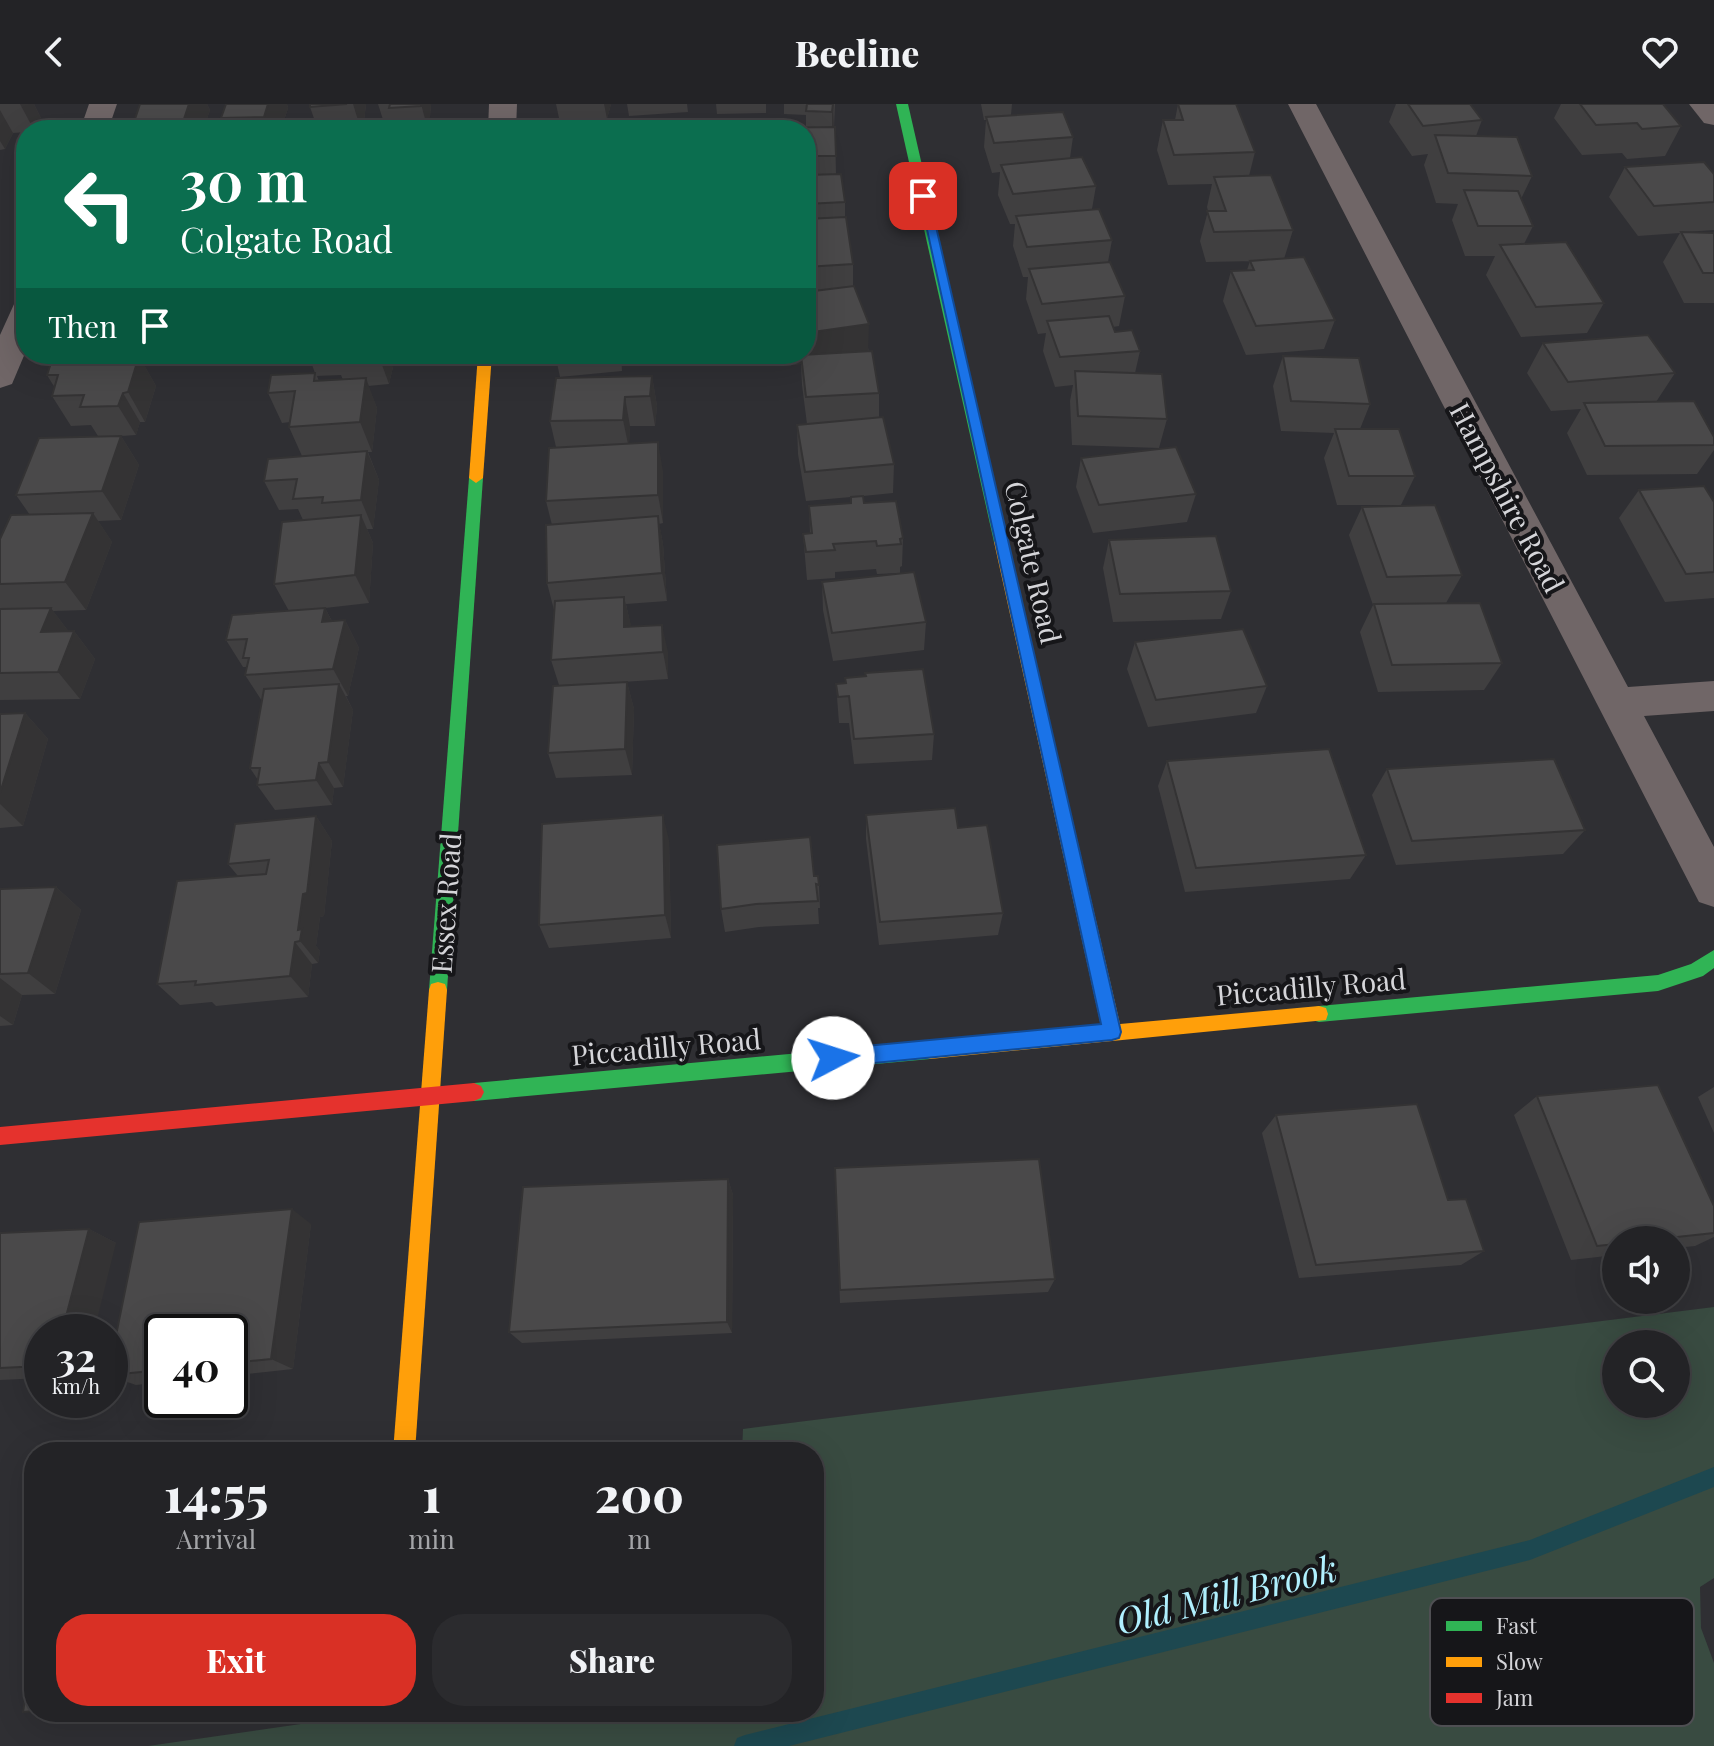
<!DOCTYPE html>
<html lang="en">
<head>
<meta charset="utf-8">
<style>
  body { margin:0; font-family:"Playfair Display",serif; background:#2b2b2e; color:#f1f3f6; height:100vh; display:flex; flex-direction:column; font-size:30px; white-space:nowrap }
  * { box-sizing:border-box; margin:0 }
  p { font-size:26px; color:#a3a4a7 }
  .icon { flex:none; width:44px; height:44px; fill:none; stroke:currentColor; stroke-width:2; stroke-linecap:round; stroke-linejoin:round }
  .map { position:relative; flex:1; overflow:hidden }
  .sheet { position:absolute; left:24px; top:1338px; width:800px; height:280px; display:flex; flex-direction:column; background:#232326; border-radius:32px; box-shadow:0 8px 32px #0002,0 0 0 2px #404043 }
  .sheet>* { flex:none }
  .guide { position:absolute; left:16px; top:16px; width:800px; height:244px; border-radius:32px; box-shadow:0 8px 32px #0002,0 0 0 2px #404043; background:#0b6e4f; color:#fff; overflow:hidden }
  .buttons { position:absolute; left:1602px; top:1122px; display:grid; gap:16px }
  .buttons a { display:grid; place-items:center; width:88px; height:88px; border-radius:50%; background:#232326; box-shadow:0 8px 32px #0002,0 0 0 2px #404043; font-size:40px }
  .speed { position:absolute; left:24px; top:1210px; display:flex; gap:16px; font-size:40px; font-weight:700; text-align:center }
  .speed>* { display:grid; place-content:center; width:104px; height:104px; border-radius:50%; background:#232326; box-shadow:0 8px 32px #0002,0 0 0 2px #404043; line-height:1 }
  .speed small { font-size:20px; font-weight:400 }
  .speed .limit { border:4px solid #111; border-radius:12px; background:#fff; color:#111 }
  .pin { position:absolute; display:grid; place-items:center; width:68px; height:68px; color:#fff; margin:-34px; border-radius:16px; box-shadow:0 4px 12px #0006 }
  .me { position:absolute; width:88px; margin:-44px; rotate:85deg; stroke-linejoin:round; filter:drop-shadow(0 0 6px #0008) }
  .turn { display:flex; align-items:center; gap:28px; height:168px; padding:0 32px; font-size:36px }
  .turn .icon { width:104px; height:104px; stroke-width:2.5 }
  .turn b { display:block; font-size:56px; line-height:68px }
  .then { display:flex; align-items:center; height:76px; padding:0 32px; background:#0003; gap:16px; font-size:30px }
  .eta { display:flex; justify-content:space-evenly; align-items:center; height:136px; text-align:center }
  .eta b { font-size:48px; font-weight:800; line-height:56px }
  .primary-button { display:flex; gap:16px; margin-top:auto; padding:16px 32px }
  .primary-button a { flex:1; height:92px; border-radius:32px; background:#d93025; color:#fff; font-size:32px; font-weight:800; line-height:92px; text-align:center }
  .primary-button a+a { background:#2b2b2e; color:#f1f3f6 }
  header { display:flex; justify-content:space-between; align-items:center; height:104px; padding:0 32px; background:#232326; font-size:36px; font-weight:800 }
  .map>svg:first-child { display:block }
  .green { fill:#394b41; fill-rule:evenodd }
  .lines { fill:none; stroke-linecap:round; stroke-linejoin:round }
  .stream { fill:#1d4850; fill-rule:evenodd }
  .street { fill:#706667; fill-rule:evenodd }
  .fast { fill:#30b455; fill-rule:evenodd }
  .slow { fill:#ff9f0a; fill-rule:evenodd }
  .jam { fill:#e5322d; fill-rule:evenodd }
  .wall { fill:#403f40; fill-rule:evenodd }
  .shaded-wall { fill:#343334 }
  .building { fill:#4a494a; stroke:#343334; stroke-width:2 }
  .route { fill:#1a73e8; stroke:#114b97; stroke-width:2 }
  .labels { text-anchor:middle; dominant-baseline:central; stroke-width:8; stroke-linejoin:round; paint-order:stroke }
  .street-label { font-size:28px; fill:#d5d5d9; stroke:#161619 }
  .near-water-label { font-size:36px; font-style:italic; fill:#b0f0fe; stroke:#161619 }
  .key { fill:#161619; stroke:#4f4f53; stroke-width:2 }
  .key-label { font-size:22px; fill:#d5d5d9 }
</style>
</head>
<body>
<header><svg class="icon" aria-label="back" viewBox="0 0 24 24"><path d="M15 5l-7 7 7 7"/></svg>Beeline<svg class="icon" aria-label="heart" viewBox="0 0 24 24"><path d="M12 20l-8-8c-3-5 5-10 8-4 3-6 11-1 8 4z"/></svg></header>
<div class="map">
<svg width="1714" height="1642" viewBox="0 0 1714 1642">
  <rect width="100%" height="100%" fill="#2f2f33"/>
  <path class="green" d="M1714,1203v271l-14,9 1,41 13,35v83h-1566l236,-34h430v-260h-72l1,-23zM1616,1240h60v60h-60z"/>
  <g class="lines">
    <path class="stream" d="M1714,1363v20l-184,73 -741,186h-55l3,-8 8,-3 785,-195z"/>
    <g class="street">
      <path d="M89,0h28l-9,26h-28z"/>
      <path d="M489,0h28l-1,26h-28z"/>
      <path d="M1288,0h28l312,583 86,-6v30l-70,5 70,131v60l-15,-5z"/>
      <path d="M1689,0h25v21l-10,-2z"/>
      <path d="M26,195v52l-14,33 -12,4v-53l15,-33z"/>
    </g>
    <g class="fast">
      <path d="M896,0h12l100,438 -7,5 -7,-5z"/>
      <path d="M476,369l7,5 -36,512 -2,6 -7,2 -7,-2 -2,-6 40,-512z"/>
      <path d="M1714,846v18l-11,8 -45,15 -339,31 -7,-2 -2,-6 2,-6 7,-2 339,-31 33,-11z"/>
      <path d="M930,937l7,3 3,6 -3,6 -7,3 -456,42 -7,-3 -3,-6 3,-6 7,-3z"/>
    </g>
    <g class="slow">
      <path d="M478,250h14l-9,124 -7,5 -7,-5z"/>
      <path d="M1001,433l7,5 112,482 199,-18 7,2 2,6 -2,6 -396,39 -7,-3 -3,-6 3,-6 7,-3 171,-15 -107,-484z"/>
      <path d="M438,878l7,2 2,6 -32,462h-22l36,-462 2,-6z"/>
    </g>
    <path class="jam" d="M474,979l7,3 3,6 -3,6 -7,3 -474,44v-18z"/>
  </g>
  <g class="wall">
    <path d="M0,0h34l7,14 -5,12h-10v2l-13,1 -8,16 -5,1z"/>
    <path d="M140,0h67l3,6 -7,20h-65l-4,-8z"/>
    <path d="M226,0h61l1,4 -7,22h-55l-5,-12z"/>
    <path d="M310,0h56l-3,26h-45l-8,-23z"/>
    <path d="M378,0h53l-2,26 -43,-1z"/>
    <path d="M556,0h55l-4,15 -48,-1z"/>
    <path d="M627,0h60l1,8 -59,4z"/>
    <path d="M716,0h50v9l-49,1z"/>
    <path d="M784,0h51l-1,23h1l1,47 9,28v15l8,47v22l26,107v25l15,46 -1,29 -30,3 1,7 39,35 -1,28 -2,1v6l-23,1 -1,-5 -41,3v6l-28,2 -4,-46 7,-1 -1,-27 42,-3v-6l-45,4 -8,-47 -1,-29 10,-1 -5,-39 -1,-21 -19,2 -4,-12h28v-239l-22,-1z"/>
    <path d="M981,0h31l-1,11 62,22 -3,21 26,28 -4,23 20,31 -4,22 17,34 -6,30 -6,1 2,5 25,19 -5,22 32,46 -8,29 -87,-3 -2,-44 3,-16 -18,2 -12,-36 3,-18 -8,1 -12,-35 2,-22h-5l-10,-31 2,-22h-5l-12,-29 2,-23 -8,1 -8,-26 2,-27h-2z"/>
    <path d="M1178,0l77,48 -6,24 44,54 -9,29 51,61 -11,29 -78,6 -23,-54 8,-30 16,-1 3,-9h5l-49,1 -6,-21 8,-30 -1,-4 5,-23 -44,1 -11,-35 6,-30h12z"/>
    <path d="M1396,0h74l12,16 -6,16 56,40 -11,23 12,27 -9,18 80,59 -17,30 -66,4 -35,-62 9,-19h-30l-13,-36 6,-16 -22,-1 -12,-38 4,-11 -16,2 -23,-34z"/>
    <path d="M1561,0h102l18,22 -16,30 -38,3 -5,-6 -40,2 -28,-37z"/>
    <path d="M1625,63l89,7v56l-29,2 29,1v70h-30l-21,-41 17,-29 -42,3 -29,-39z"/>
    <path d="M1543,239l132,30 -19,29 58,35v13l-17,24 -110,1 -20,-42 14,-24 -30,2 -24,-38z"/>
    <path d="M66,250h119l-2,7 -39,4 12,21 -11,36h-5l-4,13 -15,1 18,29 -18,55 -23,1 14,21 -26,68 -33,1 16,21 5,-1 21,28 -15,40 -80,1v-161l30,-24 -14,-20 82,-59 -7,-11 -20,1 -19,-30 3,-8 -8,-13 16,-13z"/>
    <path d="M301,250h95l-7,30 -21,2 9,22 -5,44h-4l11,28 -6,49h-6l6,14 -4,60 -44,5 7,13 13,-1 14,28 -11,48h-2l7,14 -10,77 -9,1 -2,17 -57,5 -18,-25 1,-5 -8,-12 12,-67 -17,-26 2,-8h-4l-17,-27 63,-29 -15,-27 29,-64 -5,-11 -19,1 -15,-29 38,-25 -13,-29 1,-5 -8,1 -14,-30 47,-20 -4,-11 -7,1zM341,271l2,5 -24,1 -2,-5z"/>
    <path d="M555,250h66l1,17 -62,6z"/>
    <path d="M1283,252l87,48 -10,25 55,47 -14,29h-64l-13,-47 10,-25 -53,-2 -8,-45z"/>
    <path d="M652,272l5,30 -2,20h-25l-1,17 34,28v52l-4,1 4,20 4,57 -41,3 5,23 37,25v27l-61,4 20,-1 7,27 -2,66 -76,3 -8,-25 11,-68 -8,-25 3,-50 -7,-27 5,-58 -6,-24 10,-54 -6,-26z"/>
    <path d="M1081,354l115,36 -9,28 -94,11 -17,-46z"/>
    <path d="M1639,386l75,12v96l-49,4 -46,-84z"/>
    <path d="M1362,403l100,68 -16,28 56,60 -18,27 -106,2 -18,-60 13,-27 -24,-70z"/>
    <path d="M1109,436l122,51 -10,28 -108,3 -10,-54z"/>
    <path d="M822,478l104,40 -2,28 -91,11 -10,-51z"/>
    <path d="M1135,538l132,44 -11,27 -108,14 -21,-58z"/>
    <path d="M836,580l98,50 -2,26 -78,4 -5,-41h-10z"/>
    <path d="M25,609l23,26 -25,87 -23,2v-114z"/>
    <path d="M1167,657l199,94 -16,24 -165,13 -27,-106z"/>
    <path d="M1387,665l198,61 -22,24 -167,11 -24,-70z"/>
    <path d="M866,711l92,13 45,85 -5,22 -119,10 -13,-106z"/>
    <path d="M316,712l16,25 -8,75 -4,1 -4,29 4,5 -2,12 -6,1 -4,33 -92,9 -4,-4 -32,3 -23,-21 81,-108 -10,-12z"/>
    <path d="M669,736l2,98 -122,10 -10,-23z"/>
    <path d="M814,772l5,9 1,23h-2l1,16 -60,3 -34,5 -4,-23z"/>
    <path d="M56,783l25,23 -26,84 -33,1 -9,30 -13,1v-137z"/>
    <path d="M1714,983v46l-16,-36z"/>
    <path d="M1537,992l177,110v31l-19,9 -19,2v-8h-60v15l-45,5 -57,-145z"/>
    <path d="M1276,1011l172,85 36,51 -23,14 -162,13 -37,-145z"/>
    <path d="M835,1064l220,111 -7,13 -208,11z"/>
    <path d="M728,1075l5,16 -1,138 -210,10 -13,-11z"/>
    <path d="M311,1120l-18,145 -63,7v-44h-68v50l-26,3 -26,-9v-11z"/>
    <path d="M89,1125l27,14 -74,89v46l-42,2v-147z"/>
  </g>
  <g class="shaded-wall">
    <path d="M20,0h14l7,14 -5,12h-2z"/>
    <path d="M189,0h18l3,6 -7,20h-14l-5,-11z"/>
    <path d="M268,0h19l1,4 -7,22h-12l-5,-13z"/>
    <path d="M353,0h13l-3,26h-2z"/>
    <path d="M421,0h10l-2,26h-1z"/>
    <path d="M604,0h7l-4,15z"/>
    <path d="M833,0l1,24 -2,14v-30z"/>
    <path d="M0,6l13,23 -8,16 -5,-8z"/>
    <path d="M869,220l-1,30 -67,1v9l-19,2 -1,-12h25v-21z"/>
    <path d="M378,250h18l-7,30z"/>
    <path d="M139,252l17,30 -11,36 -17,-30z"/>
    <path d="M652,272l5,30 -2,20 -5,-30z"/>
    <path d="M366,274l11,30 -5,44 -12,-30z"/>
    <path d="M123,289l17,29 -4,13 -18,-29z"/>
    <path d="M625,293l5,29 -1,23 -6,-29z"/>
    <path d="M121,332l18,29 -18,55 -19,-29z"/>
    <path d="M658,338l5,29v52l-5,-28z"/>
    <path d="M367,347l12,29 -6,49 -12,-29z"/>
    <path d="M93,409l19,29 -26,68 -21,-28z"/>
    <path d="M361,411l12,28 -4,60 -14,-28z"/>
    <path d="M658,412l5,28 4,57 -5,-28z"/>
    <path d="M624,493l7,28 -1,29 -6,-27z"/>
    <path d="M51,504l21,28 2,-5 21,28 -15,40 -22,-27 -17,-40z"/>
    <path d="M325,504l14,27 -17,-13z"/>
    <path d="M345,516l14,28 -11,48 -15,-27z"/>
    <path d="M662,521l6,27v27l-5,-27z"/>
    <path d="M627,578l7,27 -2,66 -7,-26z"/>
    <path d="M339,580l14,26 -10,77 -15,-25z"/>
    <path d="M25,609l23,26 -25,87 -23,-22v-11z"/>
    <path d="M319,659l15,25 -2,17 -16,-25z"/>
    <path d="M663,711l6,25 2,98 -6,-23z"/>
    <path d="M316,712l16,25 -8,75 -4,1 -4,29 4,5 -2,12 -18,-22 -2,-11z"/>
    <path d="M56,783l25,23 -26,84 -27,-21z"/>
    <path d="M295,838l17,22 -4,33 -18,-21z"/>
    <path d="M0,874l22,17 -9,30 -13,-9z"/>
    <path d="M728,1075l5,16 -1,138 -5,-11z"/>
    <path d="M292,1105l19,15 -18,145 -22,-10z"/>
    <path d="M89,1125l27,14 -22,89h-32z"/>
  </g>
  <g class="building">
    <path d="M140,0h49l-5,15 -50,3z"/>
    <path d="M226,0h42l-4,13 -43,1z"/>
    <path d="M310,0h37l-37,3z"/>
    <path d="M390,0h31v2l-32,2z"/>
    <path d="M807,0h26l-1,8 -26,-1z"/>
    <path d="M1178,0h58l19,48 -81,3 -11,-35h20z"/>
    <path d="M1408,0h62l12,16 -59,6z"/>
    <path d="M1580,0h83l18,22 -39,3 -5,-6 -41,2z"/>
    <path d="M1063,8l10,25 -79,6 -8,-26z"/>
    <path d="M835,23l1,29h-30v-26h-44v-2z"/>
    <path d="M1435,31l82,2 15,39 -84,-3z"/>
    <path d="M1082,53l14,29 -83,8 -12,-29z"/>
    <path d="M1704,58l10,12v28l-60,4 -29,-39z"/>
    <path d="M841,70l4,28 -39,2v-29z"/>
    <path d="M1271,71l22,55 -79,2 -7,-21h19l-12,-34z"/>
    <path d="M1464,86l54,1 15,35h-55z"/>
    <path d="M1099,105l13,31 -85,7 -11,-31z"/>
    <path d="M846,113l7,47 -47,3v-48z"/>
    <path d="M1681,128l33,1v40h-11z"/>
    <path d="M1566,138l38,61 -68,4 -36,-62z"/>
    <path d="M1304,153l31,63 -79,6 -25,-55 23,-1 -4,-9z"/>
    <path d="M1110,158l15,34 -83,8 -13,-35z"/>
    <path d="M854,182l15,38 -63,9v-41z"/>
    <path d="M1109,212l6,16 17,-2 8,21 -80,6 -13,-36z"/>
    <path d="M1648,231l27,38 -107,9 -25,-39z"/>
    <path d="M872,247l7,42 -73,4 -5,-42z"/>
    <path d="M66,250h46l-1,4 28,-2 -11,36 -5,1 -5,13 -38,1 4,-12 -32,1 6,-21h-11l4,-12 12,-1z"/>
    <path d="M335,250h43l-44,3z"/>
    <path d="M1283,252l76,2 11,46 -79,-3z"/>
    <path d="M1075,267l87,3 5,45 -89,-3z"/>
    <path d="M315,269l-1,8 52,-3 -6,44 -71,5 6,-36 -27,2 3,-18z"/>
    <path d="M652,272l-2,20 -25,1 -2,23 -73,1 6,-43z"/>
    <path d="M1694,297l20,36v8l-109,1 -21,-43z"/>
    <path d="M883,313l11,47 -89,8 -8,-47z"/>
    <path d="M1335,325h64l16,47h-66z"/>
    <path d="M121,332l-19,55 -86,4 23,-57z"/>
    <path d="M658,338v53l-112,6 3,-53z"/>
    <path d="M1176,343l20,47 -97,11 -18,-47z"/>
    <path d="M367,347l-6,49 -39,3 1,-6 -30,2 4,-20 -33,2 4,-22z"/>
    <path d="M1704,382l10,16v70l-28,2 -47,-84z"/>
    <path d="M863,392l1,7 32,-2 7,37 -3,1 1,5 -24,2 -1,-5 -43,3 2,6 -29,2 -3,-18 9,-1 -3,-27 42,-3v-6z"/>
    <path d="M1435,401l27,70 -75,2 -25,-70z"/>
    <path d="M93,409l-28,69 -65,2v-45l11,-24z"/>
    <path d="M361,411l-6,60 -81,9 8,-62z"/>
    <path d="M658,412l4,57 -115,10 -1,-58z"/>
    <path d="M1216,432l15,55 -111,3 -11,-54z"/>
    <path d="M914,468l12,50 -94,11 -10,-51z"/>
    <path d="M624,493v30l38,-2 1,27 -112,8 4,-59z"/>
    <path d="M1480,499l22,60 -110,2 -18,-61z"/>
    <path d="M51,504l-10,24 33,-1 -16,41 -58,1v-64z"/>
    <path d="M325,504l-3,14 23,-2 -12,49 -88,6 4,-17h-6l4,-19 -21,1 6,-25z"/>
    <path d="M1243,525l24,57 -111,14 -21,-58z"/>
    <path d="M923,565l11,65 -80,5 -5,-43 -11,1 -2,-13 10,-1 -1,-5 21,-2 -1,-3z"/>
    <path d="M627,578l-2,67 -77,4 5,-67z"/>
    <path d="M339,580l-11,78 -9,1 -3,17 -59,5 3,-17h-10l14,-79z"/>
    <path d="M25,609l-25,80v-79z"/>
    <path d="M1329,645l37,106 -170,13 -29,-107z"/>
    <path d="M1554,655l31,71 -173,11 -25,-72z"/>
    <path d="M955,704l3,20 29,-3 16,88 -123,9 -14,-107z"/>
    <path d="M663,711l2,100 -126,10 3,-101z"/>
    <path d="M316,712l-9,77 -4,1 -5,36 4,-1 -2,12 -5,1 -5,34 -95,9 1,-4 -39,3 20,-103 89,-7 3,-14 -41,4 7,-40z"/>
    <path d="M810,733l4,39h4l1,9 -3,-1 2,17 -62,3 -35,5 -4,-64z"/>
    <path d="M56,783l-28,86 -28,1v-85z"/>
    <path d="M1658,981l56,121v27l-65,7h-33v4l-19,2 -60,-150z"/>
    <path d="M1417,1000l31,96 18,-1 18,52 -168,14 -40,-150z"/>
    <path d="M1039,1055l16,120 -215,11 -5,-122z"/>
    <path d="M728,1075l-1,143 -218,10 14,-145z"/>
    <path d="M292,1105l-21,150 -41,4v-31h-68v38l-52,5v-10l29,-143z"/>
    <path d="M89,1125l-27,103h-20v34l-42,2v-135z"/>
    <path d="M34,1539v68l-11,1z"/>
  </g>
  <path class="route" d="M919,89l10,3 192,836 -2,6 -7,2 -279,27 -7,-3 -3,-6 3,-6 7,-3 268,-25z"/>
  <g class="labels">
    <g class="street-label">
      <text transform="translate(1508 393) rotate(62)">Hampshire Road</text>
      <text transform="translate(1034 458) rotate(77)">Colgate Road</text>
      <text transform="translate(445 799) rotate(-86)">Essex Road</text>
      <text transform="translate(1311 882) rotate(-5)">Piccadilly Road</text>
      <text transform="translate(666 942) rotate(-5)">Piccadilly Road</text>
    </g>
    <g class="near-water-label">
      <text transform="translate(1226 1489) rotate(-14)">Old Mill Brook</text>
    </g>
  </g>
  <rect x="1430" y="1494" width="264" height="128" rx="12" class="key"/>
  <rect x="1446" y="1517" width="36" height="10" fill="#30b455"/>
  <rect x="1446" y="1553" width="36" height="10" fill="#ff9f0a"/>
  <rect x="1446" y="1589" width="36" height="10" fill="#e5322d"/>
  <g class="key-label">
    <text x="1496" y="1530">Fast</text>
    <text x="1496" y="1566">Slow</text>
    <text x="1496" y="1602">Jam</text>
  </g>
</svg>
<div class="buttons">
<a><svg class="icon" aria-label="sound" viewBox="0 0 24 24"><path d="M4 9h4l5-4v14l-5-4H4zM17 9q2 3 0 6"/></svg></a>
<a><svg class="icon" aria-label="search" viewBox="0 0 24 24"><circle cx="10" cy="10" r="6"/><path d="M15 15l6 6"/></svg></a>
</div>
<div class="speed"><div>32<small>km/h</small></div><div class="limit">40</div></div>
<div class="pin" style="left:923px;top:92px;background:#d93025"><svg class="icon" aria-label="arrive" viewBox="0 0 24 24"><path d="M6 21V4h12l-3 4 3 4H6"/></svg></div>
<svg class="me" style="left:833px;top:954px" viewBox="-20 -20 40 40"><circle r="19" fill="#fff"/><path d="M0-13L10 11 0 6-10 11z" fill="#1a73e8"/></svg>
<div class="guide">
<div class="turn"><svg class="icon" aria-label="left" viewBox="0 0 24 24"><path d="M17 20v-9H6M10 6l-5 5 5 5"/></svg><div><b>30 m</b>Colgate Road</div></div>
<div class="then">Then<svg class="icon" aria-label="arrive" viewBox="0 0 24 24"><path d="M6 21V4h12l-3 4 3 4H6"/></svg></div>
</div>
<section class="sheet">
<div class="eta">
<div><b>14:55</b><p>Arrival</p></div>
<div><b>1</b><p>min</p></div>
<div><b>200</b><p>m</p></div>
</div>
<div class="primary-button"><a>Exit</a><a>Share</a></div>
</section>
</div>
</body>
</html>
